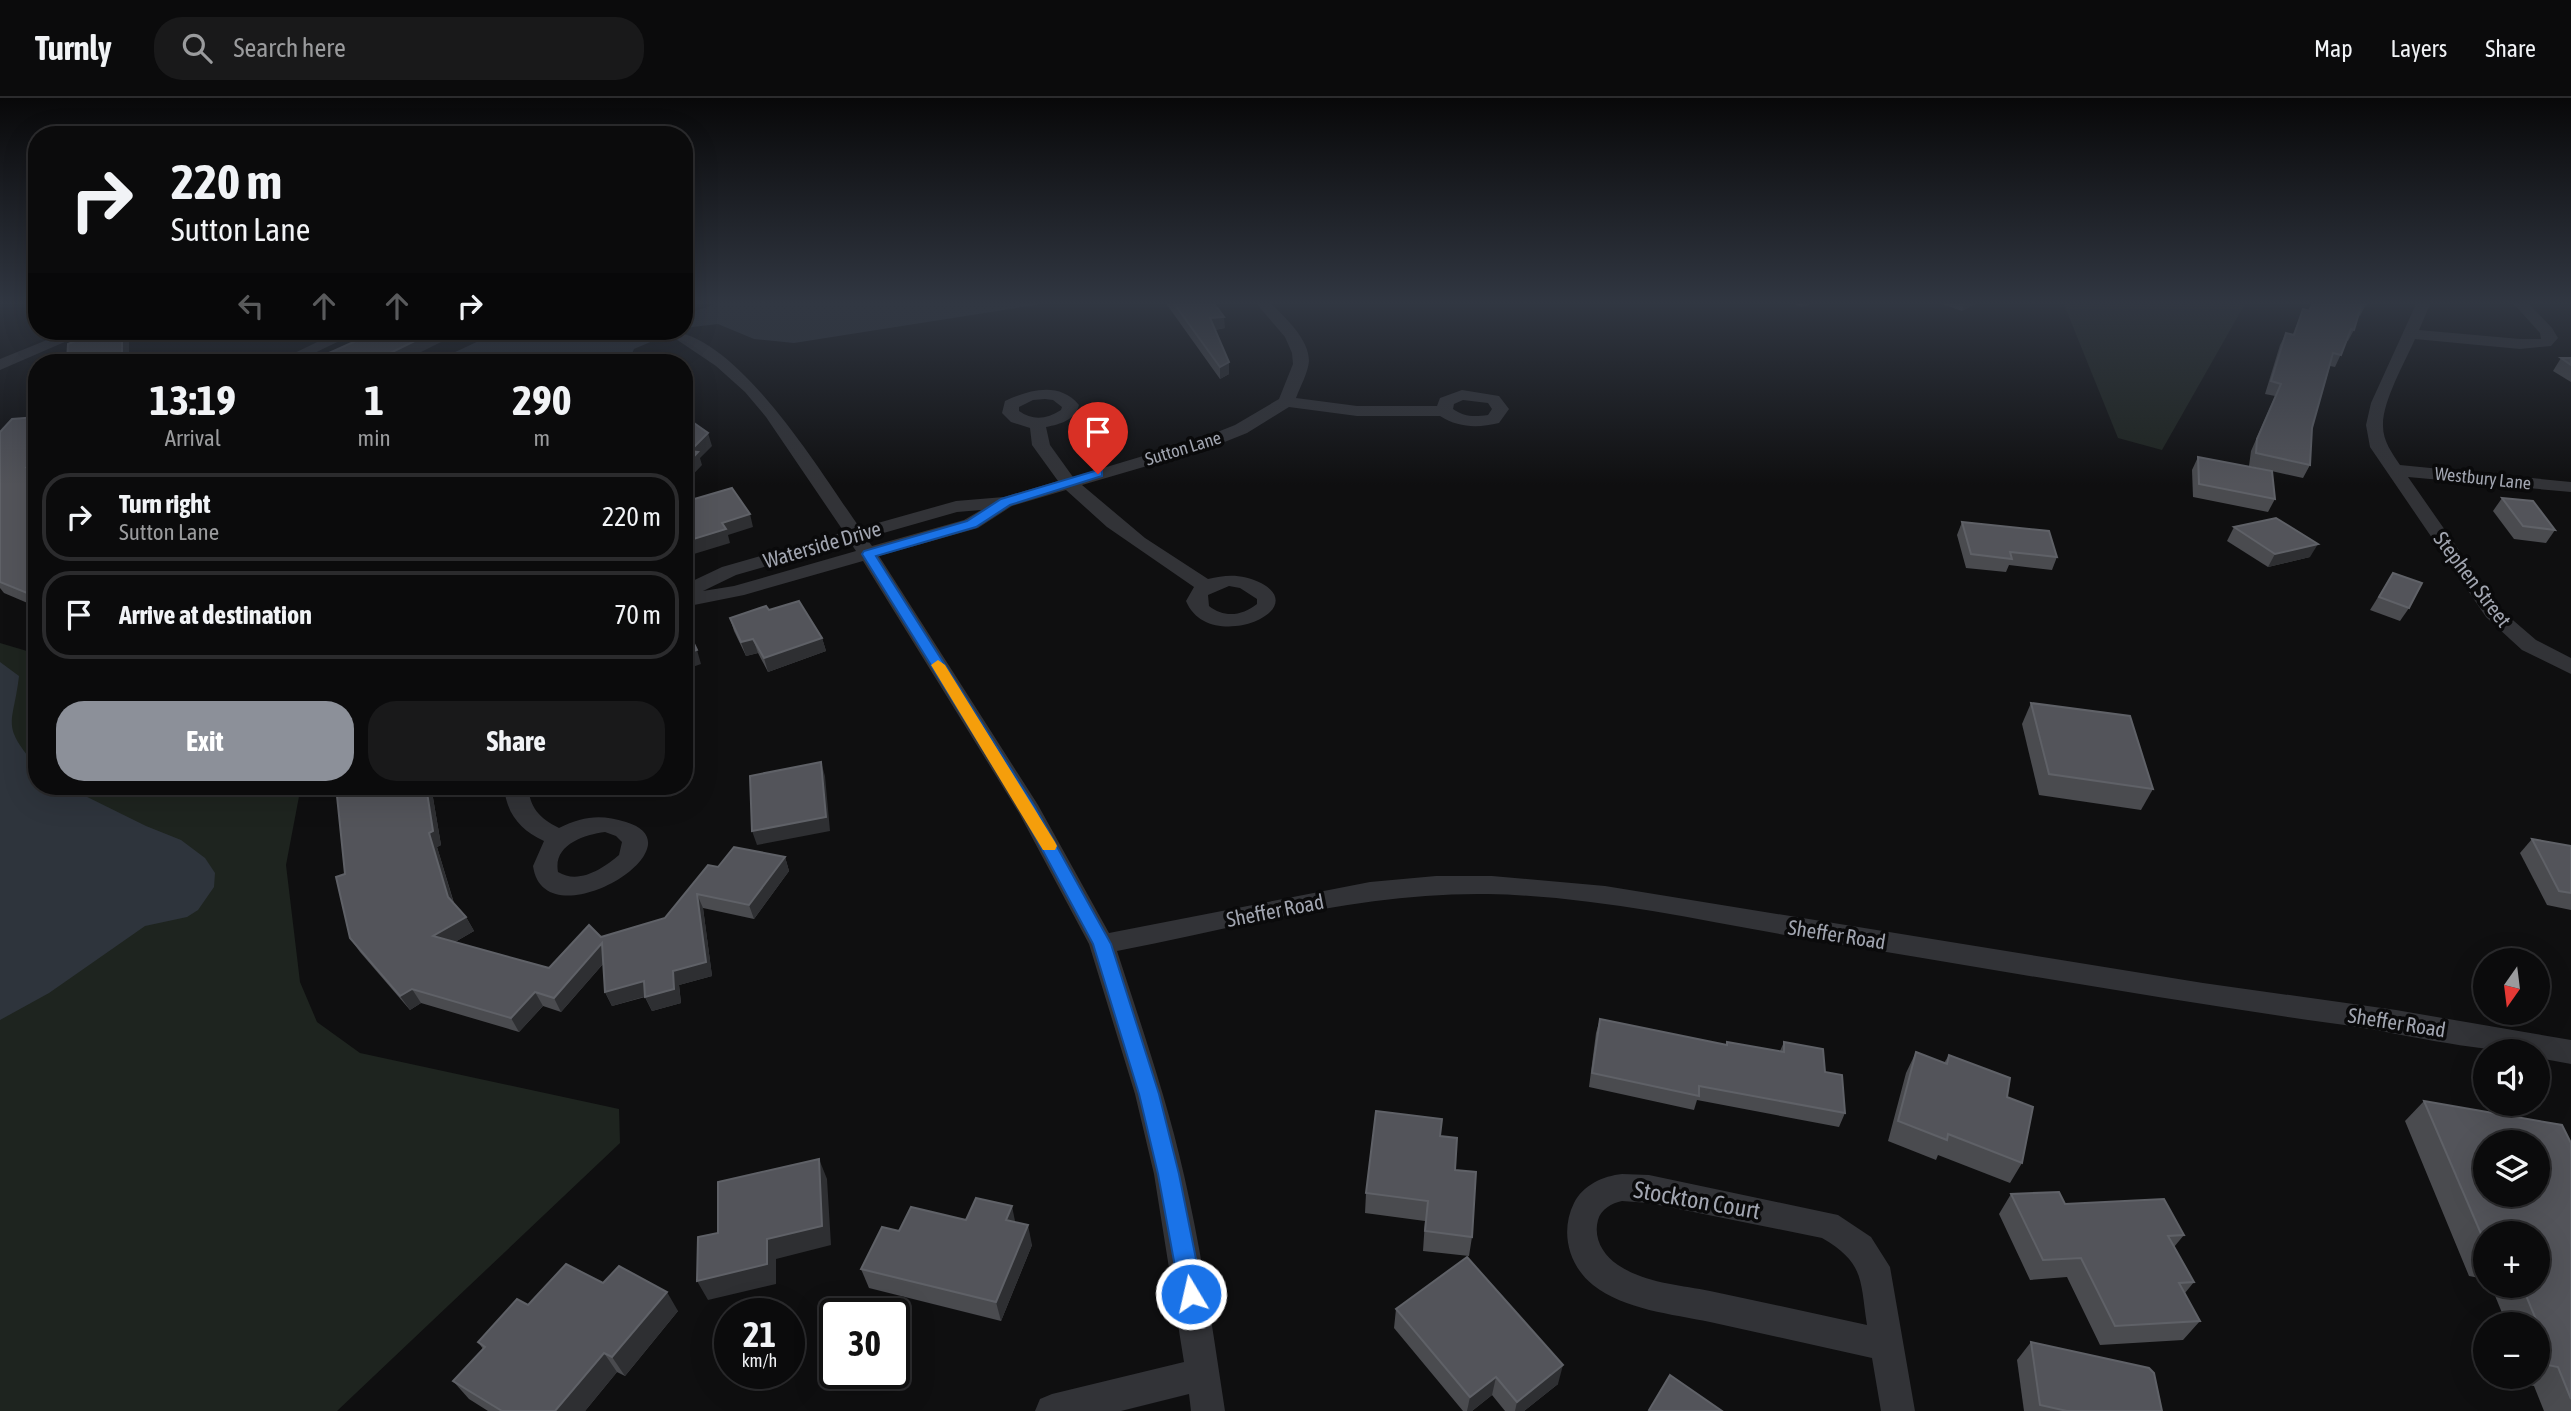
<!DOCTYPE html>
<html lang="en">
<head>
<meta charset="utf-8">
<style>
  body { margin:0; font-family:"Asap Condensed",sans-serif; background:#19191a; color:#f1f3f6; height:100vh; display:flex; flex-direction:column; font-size:26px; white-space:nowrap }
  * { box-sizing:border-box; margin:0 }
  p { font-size:23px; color:#9a9b9d }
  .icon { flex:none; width:38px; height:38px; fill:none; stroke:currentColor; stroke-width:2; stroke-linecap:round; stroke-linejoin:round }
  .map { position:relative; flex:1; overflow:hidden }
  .details { position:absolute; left:28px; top:256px; width:665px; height:441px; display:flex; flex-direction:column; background:#0b0b0c; border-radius:28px; box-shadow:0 7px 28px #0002,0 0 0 2px #2b2b2d }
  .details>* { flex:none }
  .top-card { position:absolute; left:28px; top:28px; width:665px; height:214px; border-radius:28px; box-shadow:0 7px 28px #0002,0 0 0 2px #2b2b2d; background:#0b0b0c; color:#f1f3f6; overflow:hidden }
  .needle { width:46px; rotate:194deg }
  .buttons { position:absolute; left:2473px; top:850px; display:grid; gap:14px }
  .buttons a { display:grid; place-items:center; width:77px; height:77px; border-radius:50%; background:#0b0b0c; box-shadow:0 7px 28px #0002,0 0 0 2px #2b2b2d; font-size:35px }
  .speed { position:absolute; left:714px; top:1200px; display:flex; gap:14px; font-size:35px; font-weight:700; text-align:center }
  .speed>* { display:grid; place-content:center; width:91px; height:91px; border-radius:50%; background:#0b0b0c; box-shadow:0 7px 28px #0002,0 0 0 2px #2b2b2d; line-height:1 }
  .speed small { font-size:18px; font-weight:400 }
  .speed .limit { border:4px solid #111; border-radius:10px; background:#fff; color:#111 }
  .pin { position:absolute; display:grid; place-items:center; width:60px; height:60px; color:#fff; margin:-72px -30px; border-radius:50% 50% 50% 0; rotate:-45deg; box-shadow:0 0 7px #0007 }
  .pin .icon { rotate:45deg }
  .me { position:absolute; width:77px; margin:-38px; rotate:351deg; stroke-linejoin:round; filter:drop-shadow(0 0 5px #0008) }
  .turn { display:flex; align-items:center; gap:24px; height:147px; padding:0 28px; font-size:32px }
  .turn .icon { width:91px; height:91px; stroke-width:2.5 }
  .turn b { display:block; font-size:49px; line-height:60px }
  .lanes { display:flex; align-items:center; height:66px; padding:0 28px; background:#0003; justify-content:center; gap:35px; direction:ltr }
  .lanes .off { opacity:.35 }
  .eta { display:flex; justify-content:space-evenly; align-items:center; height:119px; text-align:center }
  .eta b { font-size:42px; font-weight:700; line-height:49px }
  .action { display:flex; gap:14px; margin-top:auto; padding:14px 28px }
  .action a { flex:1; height:80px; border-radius:28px; background:#8c9099; color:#fff; font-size:28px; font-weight:700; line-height:80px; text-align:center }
  .action a+a { background:#19191a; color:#f1f3f6 }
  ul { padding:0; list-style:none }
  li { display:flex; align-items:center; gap:21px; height:88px; margin:0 14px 10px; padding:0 14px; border:4px solid #2b2b2d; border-radius:28px }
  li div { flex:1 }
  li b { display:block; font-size:26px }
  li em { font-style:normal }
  header { display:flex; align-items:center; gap:42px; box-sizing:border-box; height:98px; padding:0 35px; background:#0b0b0c; border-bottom:2px solid #2b2b2d }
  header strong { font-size:33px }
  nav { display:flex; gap:38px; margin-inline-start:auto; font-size:24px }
  .search { width:490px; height:63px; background:#19191a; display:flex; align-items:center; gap:18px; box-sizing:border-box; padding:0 24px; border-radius:28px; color:#9a9b9d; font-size:26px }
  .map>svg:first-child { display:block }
  .green { fill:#1e241f }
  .water { fill:#2e343c }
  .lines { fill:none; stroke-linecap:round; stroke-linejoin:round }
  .street { fill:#323337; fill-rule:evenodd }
  .wall { fill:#4a4b4f }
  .shaded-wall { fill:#2e2f32 }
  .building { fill:#53545a; stroke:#5f6167; stroke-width:2; fill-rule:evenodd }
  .route { fill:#1a73e8; stroke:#114b97; stroke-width:2 }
  .slow { fill:#f59e0b }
  .labels { text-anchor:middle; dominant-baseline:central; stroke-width:7; stroke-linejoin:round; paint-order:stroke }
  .far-street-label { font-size:18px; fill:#a1a5b0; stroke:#0a0a0b }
  .street-label { font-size:21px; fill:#a1a5b0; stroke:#0a0a0b }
  .near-street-label { font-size:24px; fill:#a1a5b0; stroke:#0a0a0b }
</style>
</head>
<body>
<header>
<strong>Turnly</strong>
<div class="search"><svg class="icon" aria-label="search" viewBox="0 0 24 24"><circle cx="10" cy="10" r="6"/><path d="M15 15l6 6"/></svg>Search here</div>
<nav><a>Map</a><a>Layers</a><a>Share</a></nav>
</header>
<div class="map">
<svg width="2571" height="1313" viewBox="0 0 2571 1313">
  <rect width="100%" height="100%" fill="#0f0f10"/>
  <g class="green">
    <path d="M2063,204h183l-84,148 -44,-12z"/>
    <path d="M0,545l37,11v132h264l-15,79 14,117 17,40 43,31 259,56 1,34 -283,268h-337z"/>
  </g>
  <g class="water">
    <path d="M795,204h259l-260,41 -40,-4 -36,-15 -34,4v-13l31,-11z"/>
    <path d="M500,233h67l37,8 39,-8h33l-42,18 -6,13h-194z"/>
    <path d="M0,564l19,14c-6,51 -19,47 18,91v19h28l81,40 35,14 24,18 10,15 -1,14 -16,23 -11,7 -42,9 -96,67 -49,27z"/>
  </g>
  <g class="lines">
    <g class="street">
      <path d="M1255,204h15c14,15 39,36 39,59 -1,12 -9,26 -13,37l61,8h80l3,-8 22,-8 37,6 10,13 -10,14c-21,5 -40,5 -59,-7h-83l-68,-9 -42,26 -35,14 -130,38 63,53 63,41c19,-5 35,-5 53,4 53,28 -53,72 -75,18l8,-14 -87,-60 -41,-37 -54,16 -34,22 -99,28 159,249 71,128 261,-51 66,-6h56l113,10 598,97 193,27 175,30v24l-33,-6v-6c-69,0 -139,-20 -208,-29 -176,-25 -352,-56 -528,-85 -103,-18 -209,-42 -314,-44 -125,-2 -249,33 -371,57 24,74 50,148 67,224 18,78 29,157 41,236h-34l-2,-17 -68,17h-86l5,-12 12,-5 132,-32 -30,-188 -19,-80 -46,-150 -70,-131 -156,-252 -119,34 -60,12v-22l38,-18 122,-35 -78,-115 -21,-25 -29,-26 -52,-35c71,-3 158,144 196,197l96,-27 48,-4 54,-16 -26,-36 -2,-17 -19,-6 -9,-9 3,-12c24,-11 54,-20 74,4 -4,15 -18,19 -33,22l4,18 23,32 127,-38 35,-14 44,-26 14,-35 -1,-11 -7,-16zM1045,301l8,1 9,7 -1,3c-14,9 -28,11 -42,1v-4l14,-7zM1463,302l25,3 4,6 -4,6c-14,2 -24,2 -35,-6l1,-5zM981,412l-17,10 -92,26 -6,-8 91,-26zM850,444l6,9 -122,35 -31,5 33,-16zM1229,488l11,2 17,11v5c-15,12 -33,14 -48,2l-1,-11z"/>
      <path d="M2417,204h14l-12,28 101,9h21l-1,-6 -28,-31h15l25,26 6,10 -7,8 -31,3 -105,-10c-10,23 -33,63 -32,87 0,15 9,27 17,39l171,17v10l-163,-15 92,132 36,31 35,18v16l-49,-24 -36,-33 -116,-170 -4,-22 5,-22z"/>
      <path d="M69,233h21l-90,39v-11z"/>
      <path d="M340,233h20l-64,31h-20z"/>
      <path d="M504,688h24c2,22 11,32 31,42 24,-12 42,-14 67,-6 80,24 -82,122 -93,44l11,-25c-24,-11 -38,-28 -40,-55zM605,734l11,4 6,6 -3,13c-15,13 -40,30 -61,17 -5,-27 25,-37 47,-40z"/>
      <path d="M1622,1076l27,1 189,40 33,22 19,30 25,144h-34l-9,-53c-54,-12 -108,-24 -162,-36 -38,-8 -85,-12 -117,-37 -25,-20 -33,-54 -19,-82 9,-18 29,-27 48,-29zM1622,1103l27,2 173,35c43,25 38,42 45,87 -52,-11 -104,-23 -157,-34 -30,-6 -65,-8 -92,-26 -15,-10 -25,-27 -20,-45 3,-11 14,-17 24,-19z"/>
    </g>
  </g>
  <g class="wall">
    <path d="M1165,204h48l12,26 -10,2 14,32v12l-9,5z"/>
    <path d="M1789,204h28l-15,5z"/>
    <path d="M1936,204h43l-17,9z"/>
    <path d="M2367,204l-7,14 -1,-1 -5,15 -6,11h-1l-12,26 -5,-1 -18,62 -2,37 -7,13 -54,-12 2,-15 24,-55 -10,-2 15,-49 6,-12 7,1 10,-25 6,1z"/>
    <path d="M2561,260h10v24l-18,-11z"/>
    <path d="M37,319v190l-33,-14 -4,-5v-156z"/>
    <path d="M2198,359l77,42 -7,13 -75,-15 -1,-27z"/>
    <path d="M2502,400l53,32 -9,13 -32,-4 -21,-28z"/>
    <path d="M1962,424l95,35 -5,13 -43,-5 -3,7 -40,-4 -9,-33z"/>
    <path d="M2234,429l76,30 -42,10 -41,-26z"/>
    <path d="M2393,475l16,35 -9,13 -30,-11z"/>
    <path d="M769,512l53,28 4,13 -58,21 -10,-19 -12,3 -12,-25 -4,-13z"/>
    <path d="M2031,605l122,86 -12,21 -102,-15 -17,-71z"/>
    <path d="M339,688h92l10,59 -4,2 17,56 12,14 8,14 -19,11 94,26 52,-31 64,-19 53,-51 67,-10 4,14 -35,48 -51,-11 9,68 -33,9 2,18 -29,8 -7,-14 -33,9 -7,-14 -2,-28 -42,48 -18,-6 -24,26 -98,-29 -11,7 -50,-58 -10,-14 -5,-64z"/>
    <path d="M2532,741l39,7v64l-24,-5 -27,-52z"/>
    <path d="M1600,921l126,26 1,-3 53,9 4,-9 41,30 20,41 -6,14 -142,-27 -3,10 -105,-23 7,-54z"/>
    <path d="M1916,954l28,11 5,-8 58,42 15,66 -12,20 -72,-28 -2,5 -48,-19 18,-68z"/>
    <path d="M2424,1003l147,42v268h-27l-10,-25 -25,-5 -1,-4h30v-52h-31l-16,-39h47l-53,-52v45l-16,-3 -64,-155z"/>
    <path d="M1440,1038l15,34 17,67 -3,19 -46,-5 2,-30 -60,-8 1,-20z"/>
    <path d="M2011,1096l54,10 119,31 -10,12 20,35 -9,11 15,28 -17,19 -83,5 -33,-68 -37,3 -31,-66z"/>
    <path d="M966,1122l50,2 16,23 -31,76 -132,-33 -8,-19 38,-38z"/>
    <path d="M603,1185l75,28 -53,65 -8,-4 -32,39h-97l-19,-12 -16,-18 30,-32 -5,-7 50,-37z"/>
    <path d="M1396,1211l162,75 -34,27h-19l-13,-16 -20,16h-9l-69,-83z"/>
    <path d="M2031,1244l131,69h-138l-7,-51z"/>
  </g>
  <g class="shaded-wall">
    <path d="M1804,204h13l-15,5z"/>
    <path d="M1965,204h14l-17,9z"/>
    <path d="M1224,219l1,11 -14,2 -1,-12z"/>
    <path d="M122,233h6l1,2v29h-7z"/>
    <path d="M435,233h28l-62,31h-29z"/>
    <path d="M1229,264v12l-9,5v-12z"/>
    <path d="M708,335l4,13 -12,12 2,7 -18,19v-17l6,-16z"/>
    <path d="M37,359v31l-10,-21z"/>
    <path d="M750,416l3,13 -25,8 2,8 -46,14v-15l38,-19z"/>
    <path d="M2318,446l-8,13 -42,10 7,-13z"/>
    <path d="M822,540l4,13 -58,21 -4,-14z"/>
    <path d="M753,541l5,14 -12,3 -5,-14z"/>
    <path d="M697,552l4,14 -17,6v-16z"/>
    <path d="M688,622l5,14 -9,5v-17z"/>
    <path d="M821,664l4,14 5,55 -73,14 -5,-14z"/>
    <path d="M426,688h5l10,59 -4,2 19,64 -8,-14 -19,-64z"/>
    <path d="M785,759l4,14 -35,48 -5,-14z"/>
    <path d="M697,796l6,14 9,68 -33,9 2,18 -29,8 -7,-14 28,-26z"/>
    <path d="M466,819l8,14 -33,19 -8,-14z"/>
    <path d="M602,845l7,14 -48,55 -7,-14z"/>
    <path d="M644,883l6,14 -38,11 -7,-14z"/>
    <path d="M412,891l9,14 -11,7 -10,-14z"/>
    <path d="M535,894l8,14 -24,26 -8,-14z"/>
    <path d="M819,1061l8,20 4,66 -55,14v25l-68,16 -11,-19 70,-42z"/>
    <path d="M1012,1108l4,20 -10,-6z"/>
    <path d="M1028,1127l4,20 -31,76 -5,-19z"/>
    <path d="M667,1194l11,19 -53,65 -13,-19z"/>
    <path d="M604,1255l13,19 -32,39h-30z"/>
    <path d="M1563,1267l-5,19 -34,27h-9l2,-9z"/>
    <path d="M1496,1279l-4,18 -20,16h-5l3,-14z"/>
  </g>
  <g class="building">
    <path d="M1173,204h40l11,15 -14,1 19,44 -9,5z"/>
    <path d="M2313,204h54l-1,2 -4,-1 -8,27 -3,-1 -10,26 -8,-2 -21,75 -2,37 -54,-12 1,-14 24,-55 -10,-3 15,-48 8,2 9,-26 6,2z"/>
    <path d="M100,233h22v31h-55l1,-18z"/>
    <path d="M378,233h57l-63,31h-63z"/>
    <path d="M2561,260h10v7z"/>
    <path d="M684,318l24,17 -18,18 8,1 -14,15z"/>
    <path d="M37,319v40l-10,10 10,-1v131l-37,-15v-150l12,-13z"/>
    <path d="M2198,359l74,14 3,28 -76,-15z"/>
    <path d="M732,390l18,26 -28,9 4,6 -42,13v-40z"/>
    <path d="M2502,400l31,3 22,29 -32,-4z"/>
    <path d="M2276,420l42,26 -43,10 -41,-27z"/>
    <path d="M1962,424l87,9 8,26 -47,-5 2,7 -41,-5z"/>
    <path d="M2393,475l29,10 -13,25 -30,-11z"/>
    <path d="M799,503l23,37 -58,20 -11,-19 -12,3 -11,-24 36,-12 3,4z"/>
    <path d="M684,529h2l11,23 -13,4z"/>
    <path d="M2031,605l99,13 23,73 -104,-15z"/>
    <path d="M821,664l5,55 -74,14 -2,-55z"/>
    <path d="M339,688h87l7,45 -4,2 19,64 18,20 -33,19 116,32 40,-43 12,12 64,-19 43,-53 10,2 16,-20 51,10 -36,48 -52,-11 9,68 -33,9 1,18 -29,8 -1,-16 -39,11 -3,-49 -48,55 -19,-6 -24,26 -99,-29 -12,7 -50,-58 -14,-61 9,-3 -8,-78z"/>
    <path d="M2532,741l39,7v47l-12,-2z"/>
    <path d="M1600,921l127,26v-3l57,10v-10l39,7 2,23 17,3 3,38 -146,-27v10l-107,-23z"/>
    <path d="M1916,954l31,12 2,-9 61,23 -3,19 26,10 -11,56 -74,-29 -1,6 -49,-19z"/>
    <path d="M2424,1003l138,24 9,18v256l-13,-32 -20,-4v-28l5,1 -21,-50h16v-52h-53v9zM2485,1045h53v52h-53z"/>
    <path d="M1376,1013l66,8 -2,17 17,2 -2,32 21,2 -4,65 -47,-6 3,-30 -62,-8z"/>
    <path d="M819,1061l3,67 -55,13v25l-70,17 1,-44 20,-4v-51z"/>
    <path d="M2059,1094l6,12 99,-5 20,36 -16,1 26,46 -15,1 21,38 -85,5 -34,-68 -38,2 -32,-66z"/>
    <path d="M976,1100l36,8 -6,14 22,5 -32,77 -135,-33 21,-42 17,4 12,-24 55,13z"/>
    <path d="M1467,1159l96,108 -46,37 -21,-25 -26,20 -74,-88z"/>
    <path d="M566,1166l37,19 16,-17 48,26 -55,65 -8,-4 -49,58h-53l-49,-30 32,-34 -7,-5 39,-43 11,6z"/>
    <path d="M2031,1244l118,26 5,5 8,38h-95l-27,-6z"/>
    <path d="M1670,1277l52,36h-71l-2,-1z"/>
  </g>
  <linearGradient id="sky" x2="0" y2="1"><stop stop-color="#080809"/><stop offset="0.53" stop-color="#313742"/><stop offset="1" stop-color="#313742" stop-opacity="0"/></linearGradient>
  <rect width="2571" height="387" fill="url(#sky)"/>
  <path class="route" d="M1098,372l4,1v5l-92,29 -34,22 -100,29 159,251 76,137 48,150 20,80 24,120 -4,8 -8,3 -8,-3 -3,-8 -22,-120 -19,-80 -46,-150 -71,-132 -160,-258 2,-3 103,-30 34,-22z"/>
  <path class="slow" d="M938,562l7,5 110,177 2,4 -2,4h-12l-112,-185z"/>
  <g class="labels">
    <g class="far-street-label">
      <text transform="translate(1183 350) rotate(-17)">Sutton Lane</text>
      <text transform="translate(2483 380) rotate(6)">Westbury Lane</text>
    </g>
    <g class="street-label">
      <text transform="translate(822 446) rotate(-16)">Waterside Drive</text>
      <text transform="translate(2473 481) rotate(53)">Stephen Street</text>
      <text transform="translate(1275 812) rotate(-11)">Sheffer Road</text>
      <text transform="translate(1837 836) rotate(9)">Sheffer Road</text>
      <text transform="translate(2397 924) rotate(9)">Sheffer Road</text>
    </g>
    <g class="near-street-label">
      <text transform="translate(1697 1102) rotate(10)">Stockton Court</text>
    </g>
  </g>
</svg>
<div class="buttons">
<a><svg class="needle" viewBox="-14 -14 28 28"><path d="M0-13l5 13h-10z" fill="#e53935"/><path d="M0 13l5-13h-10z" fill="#9a9b9d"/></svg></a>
<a><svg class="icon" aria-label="sound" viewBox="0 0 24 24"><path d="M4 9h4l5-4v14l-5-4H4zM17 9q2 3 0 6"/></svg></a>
<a><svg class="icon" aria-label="layers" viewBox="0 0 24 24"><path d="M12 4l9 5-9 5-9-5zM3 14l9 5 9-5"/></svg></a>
<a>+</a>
<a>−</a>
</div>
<div class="speed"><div>21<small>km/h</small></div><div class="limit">30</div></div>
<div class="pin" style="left:1098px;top:376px;background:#d93025"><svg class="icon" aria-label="arrive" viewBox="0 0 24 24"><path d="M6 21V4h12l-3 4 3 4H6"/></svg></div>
<svg class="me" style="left:1191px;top:1196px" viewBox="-20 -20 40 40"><circle r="17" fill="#1a73e8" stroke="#fff" stroke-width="3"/><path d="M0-11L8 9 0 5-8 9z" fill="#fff"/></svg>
<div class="top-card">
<div class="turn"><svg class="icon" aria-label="right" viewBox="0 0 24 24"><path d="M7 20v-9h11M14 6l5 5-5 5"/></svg><div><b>220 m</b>Sutton Lane</div></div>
<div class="lanes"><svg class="icon off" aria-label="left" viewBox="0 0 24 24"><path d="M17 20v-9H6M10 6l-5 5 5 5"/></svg><svg class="icon off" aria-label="ahead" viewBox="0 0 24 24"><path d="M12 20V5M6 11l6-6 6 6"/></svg><svg class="icon off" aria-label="ahead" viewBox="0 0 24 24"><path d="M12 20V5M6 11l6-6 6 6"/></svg><svg class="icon" aria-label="right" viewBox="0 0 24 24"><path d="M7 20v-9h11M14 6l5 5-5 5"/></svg></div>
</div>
<section class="details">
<div class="eta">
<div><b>13:19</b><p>Arrival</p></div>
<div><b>1</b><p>min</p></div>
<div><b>290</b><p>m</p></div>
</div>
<ul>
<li><svg class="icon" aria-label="right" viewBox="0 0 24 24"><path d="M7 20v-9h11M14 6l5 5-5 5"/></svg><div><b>Turn right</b><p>Sutton Lane</p></div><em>220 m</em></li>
<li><svg class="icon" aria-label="arrive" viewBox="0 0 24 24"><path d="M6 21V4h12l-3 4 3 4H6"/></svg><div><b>Arrive at destination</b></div><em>70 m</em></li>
</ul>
<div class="action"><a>Exit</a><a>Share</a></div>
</section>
</div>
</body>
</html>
